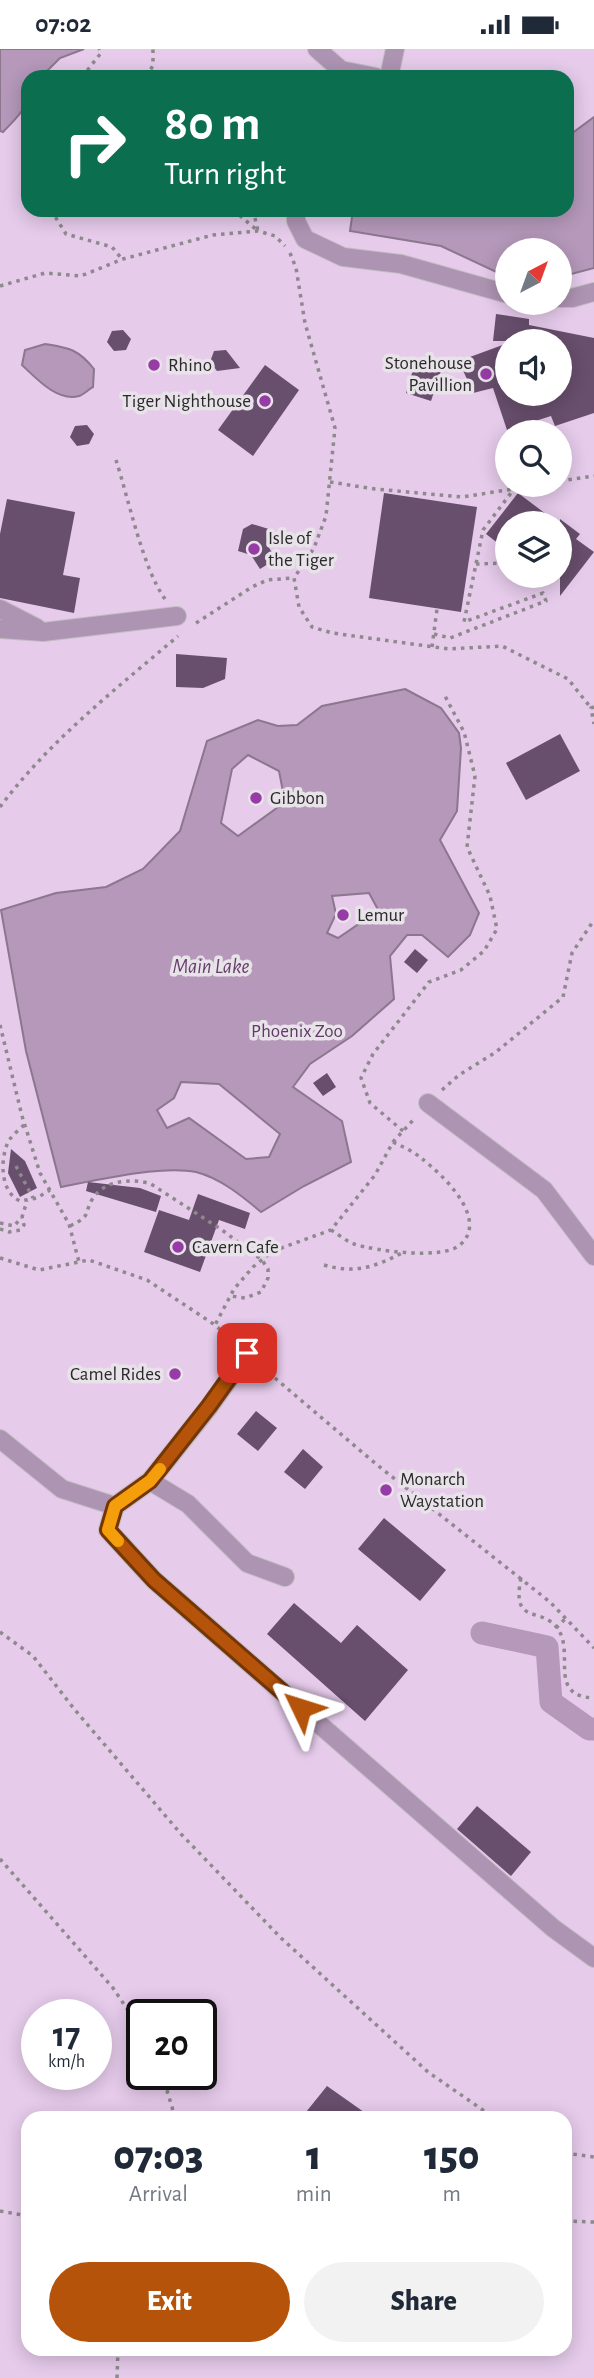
<!DOCTYPE html>
<html lang="en">
<head>
<meta charset="utf-8">
<style>
  body { margin:0; font-family:"Alegreya Sans",sans-serif; background:#f2f2f3; color:#1f2937; height:100vh; display:flex; flex-direction:column; font-size:26px; white-space:nowrap }
  * { box-sizing:border-box; margin:0 }
  p { font-size:23px; color:#747a83 }
  .icon { flex:none; width:38px; height:38px; fill:none; stroke:currentColor; stroke-width:2; stroke-linecap:round; stroke-linejoin:round }
  .map { position:relative; flex:1; overflow:hidden }
  .details { position:absolute; left:21px; top:2062px; width:551px; height:245px; display:flex; flex-direction:column; background:#fff; border-radius:21px; box-shadow:0 4px 18px #0003 }
  .details>* { flex:none }
  .banner { position:absolute; left:21px; top:21px; width:553px; height:147px; border-radius:21px; box-shadow:0 4px 18px #0003; background:#0b6e4f; color:#fff; overflow:hidden }
  .needle { width:46px; rotate:41deg }
  .tools { position:absolute; left:495px; top:189px; display:grid; gap:14px }
  .tools a { display:grid; place-items:center; width:77px; height:77px; border-radius:50%; background:#fff; box-shadow:0 4px 18px #0003; font-size:35px }
  .speed { position:absolute; left:21px; top:1950px; display:flex; gap:14px; font-size:35px; font-weight:700; text-align:center }
  .speed>* { display:grid; place-content:center; width:91px; height:91px; border-radius:50%; background:#fff; box-shadow:0 4px 18px #0003; line-height:1 }
  .speed small { font-size:18px; font-weight:400 }
  .speed .limit { border:4px solid #111; border-radius:10px; background:#fff; color:#111 }
  .pin { position:absolute; display:grid; place-items:center; width:60px; height:60px; color:#fff; margin:-30px; border-radius:14px; box-shadow:0 4px 10px #0006 }
  .me { position:absolute; width:77px; margin:-38px; rotate:311deg; stroke-linejoin:round; filter:drop-shadow(0 0 5px #0008) }
  .turn { display:flex; align-items:center; gap:24px; height:147px; padding:0 28px; font-size:32px }
  .turn .icon { width:91px; height:91px; stroke-width:2.5 }
  .turn b { display:block; font-size:49px; line-height:60px }
  .eta { display:flex; justify-content:space-evenly; align-items:center; height:119px; text-align:center }
  .eta b { font-size:42px; font-weight:800; line-height:49px }
  .button { display:flex; gap:14px; margin-top:auto; padding:14px 28px }
  .button a { flex:1; height:80px; border-radius:42px; background:#b45309; color:#fff; font-size:28px; font-weight:800; line-height:80px; text-align:center }
  .button a+a { background:#f2f2f3; color:#1f2937 }
  .status { display:flex; justify-content:space-between; align-items:center; height:49px; padding:0 35px; background:#fff; direction:ltr }
  .status svg { height:19px; fill:currentColor }
  .map>svg:first-child { display:block }
  .green { fill:#e6cbeb; fill-rule:evenodd }
  .water { fill:#b598ba; stroke:#8c778f; stroke-width:2; fill-rule:evenodd }
  .lines { fill:none; stroke-linecap:round; stroke-linejoin:round }
  .canal { stroke:#b598ba; stroke-width:23 }
  .building { fill:#684f6d }
  .minor-casing { stroke:#c2bec2; stroke-width:20 }
  .path { stroke:#8d898d; stroke-width:3.5; stroke-dasharray:3.5 5; stroke-linecap:butt }
  .minor { stroke:#ae94b3; stroke-width:18 }
  .route-casing { stroke:#753606; stroke-width:18 }
  .route { stroke:#b45309; stroke-width:12 }
  .slow { stroke:#f59e0b; stroke-width:12 }
  .poi-dot { fill:#973ca6; stroke:#e8e3e8; stroke-width:2.5 }
  .labels { text-anchor:middle; dominant-baseline:central; stroke-width:7; stroke-linejoin:round; paint-order:stroke }
  .poi-label { font-size:19px; fill:#2b292b; stroke:#e8e3e8; text-anchor:start }
  .park-label { font-size:19px; fill:#603967; stroke:#e8e3e8 }
  .water-label { font-size:21px; font-style:italic; fill:#653e6c; stroke:#e8e3e8 }
</style>
</head>
<body>
<div class="status"><b>07:02</b><svg viewBox="0 0 49 12"><path d="M0 12V9h3v3zM5 12V6h3v6zM10 12V3h3v9zM15 12V0h3v12zM26 1h20v11H26zM47 4h2v5h-2z"/></svg></div>
<div class="map">
<svg width="594" height="2329" viewBox="0 0 594 2329">
  <rect width="100%" height="100%" fill="#e8e3e8"/>
  <path class="green" d="M0,0h594v2329h-594zM28,28h539v133h-539zM508,201h52v53h-52zM508,292h52v53h-52zM508,383h52v53h-52zM508,474h52v53h-52zM37,1965h59v60h-59zM142,1965h59v60h-59zM28,2068h537v232h-537z"/>
  <g class="water">
    <path d="M0,0h84l-24,9 -19,19h-13c0,32 -3,32 -25,55l-3,-1z"/>
    <path d="M594,68v151l-34,9v-27h-52l-1,27 -66,-31 -91,-15 3,-21h214v-73z"/>
    <path d="M45,295c24,4 33,5 49,25l-1,18c-4,2 -10,8 -14,9 -22,6 -43,-18 -57,-31l3,-15z"/>
    <path d="M405,640l36,19 18,25 2,15 -4,63 -17,29 39,73 -9,22 -22,22 -26,-22h-15l-17,21 4,43 -42,37 -42,28 -17,23 49,34 9,41 -47,24 -43,26c-19,-16 -41,-34 -65,-40 -35,-7 -99,8 -135,15l-35,-136 -25,-141 55,-17 50,-6 37,-18 37,-38 27,-90 51,-21 20,6 19,-1 25,-19zM248,706l31,16 6,31 -47,34 -17,-13 11,-54zM369,844l13,24 -16,2 -28,19 -11,-5 9,-19 -4,-18zM181,1033l38,2 61,50 -11,23 -23,2 -57,-41 -22,10 -10,-18 17,-12z"/>
  </g>
  <g class="lines">
    <path class="canal" d="M482,1584l65,14 4,55 38,27h5"/>
  </g>
  <g class="building">
    <path d="M496,265l33,5v6l65,13v75l-39,13 -4,-10 -44,14 -14,-42 -20,5 -14,-32 49,-18v51h52v-53h-67z"/>
    <path d="M123,281l8,9 -5,11 -12,1 -7,-9 5,-11z"/>
    <path d="M226,301l14,18 -23,3 -7,-9 4,-11z"/>
    <path d="M416,311l26,8 -11,33 -25,-8z"/>
    <path d="M265,316l34,25 -46,66 -35,-26z"/>
    <path d="M87,376l7,9 -5,10 -12,2 -7,-9 5,-11z"/>
    <path d="M384,444l93,14 -16,105 -92,-14z"/>
    <path d="M518,444l40,30h-50v28l-22,-17z"/>
    <path d="M7,450l68,13 -12,63 17,3 -6,35 -74,-15v-64z"/>
    <path d="M560,470l20,15 -4,5 18,13 -34,44z"/>
    <path d="M252,475l20,6 -4,16 8,13 -16,10 -9,-14 -13,-4 5,-22z"/>
    <path d="M176,605l51,4 -2,21 -22,9 -27,-1z"/>
    <path d="M560,685l20,37 -54,29 -20,-37z"/>
    <path d="M415,900l13,11 -11,13 -13,-11z"/>
    <path d="M327,1024l9,14 -13,9 -10,-13z"/>
    <path d="M11,1100l14,12 12,27 -17,9 -12,-24z"/>
    <path d="M88,1133l52,6 21,8 -5,16 -70,-21z"/>
    <path d="M198,1145l52,19 -5,16 -26,-9 -19,52 -56,-20 15,-42 30,10z"/>
    <path d="M256,1362l21,17 -19,23 -21,-17z"/>
    <path d="M303,1400l20,18 -18,22 -21,-17z"/>
    <path d="M384,1469l62,52 -26,31 -62,-52z"/>
    <path d="M294,1554l47,40 16,-18 51,45 -43,51 -98,-87z"/>
    <path d="M477,1757l54,46 -20,24 -54,-47z"/>
    <path d="M327,2037l44,31h-69z"/>
  </g>
  <g class="lines">
    <defs>
      <g id="minor">
        <path d="M317,0l24,21 35,7"/>
        <path d="M389,28l6,-28"/>
        <path d="M296,161v11l9,18 38,18 58,7 107,30"/>
        <path d="M560,249h12l22,-6"/>
        <path d="M0,560l37,19"/>
        <path d="M0,580l43,3 134,-16"/>
        <path d="M428,1054l116,87 50,66"/>
        <path d="M0,1390l62,50 53,17 35,-25 59,-74 38,-53"/>
        <path d="M150,1432l38,23 59,59 38,14"/>
        <path d="M115,1457l-7,24 46,50 399,348 41,30"/>
      </g>
    </defs>
    <use href="#minor" class="minor-casing"/>
    <g class="path">
      <path d="M82,28l19,-24 -2,-4"/>
      <path d="M147,28l6,-12v-16"/>
      <path d="M51,161l15,24 46,13 10,12"/>
      <path d="M233,161l25,21 -5,-21"/>
      <path d="M290,204l6,15 9,55 30,105 -9,88 -12,32 -20,30 5,29 13,20 20,6 117,16 53,-3 66,33 23,29"/>
      <path d="M0,237l45,-13 36,3 42,-17 90,-24 45,-4 17,5 10,10"/>
      <path d="M116,411c12,37 27,109 49,139"/>
      <path d="M560,432l34,-5"/>
      <path d="M330,433l45,7 87,8 77,-12"/>
      <path d="M476,515l32,-1"/>
      <path d="M196,574l56,-36 15,-7 27,-2"/>
      <path d="M434,585l16,4 96,-37 -3,-8 -79,29 19,-92 31,-41"/>
      <path d="M432,598l5,-38"/>
      <path d="M594,658l-3,1 3,16"/>
      <path d="M0,758c49,-66 116,-118 178,-171"/>
      <path d="M0,976l22,91 18,57 29,51 10,38"/>
      <path d="M442,1041l17,-15 37,-23 67,-55 9,-44 22,-33"/>
      <path d="M24,1076c-5,5 -12,10 -16,17 -8,18 -8,50 12,59l17,-3 13,-8"/>
      <path d="M403,1082l-33,-28 -9,-25 12,-24 56,-72 32,-12 23,-19 13,-22 -7,-33 -23,-49 8,-71 -11,-44 -19,-36"/>
      <path d="M16,1117l17,32"/>
      <path d="M0,1174l14,3 8,-9 5,-16"/>
      <path d="M70,1177c23,-11 13,-12 23,-28 12,-18 40,-20 58,-14l71,46 40,30 6,9v9l-7,14 -16,6 -15,-2"/>
      <path d="M0,1180l9,3 11,-2 4,-5 -2,-8"/>
      <path d="M331,1181c7,4 15,11 23,14 22,7 88,16 106,1 30,-26 -18,-71 -39,-87 -8,-7 -18,-11 -28,-16"/>
      <path d="M0,1209l39,12 50,-10 58,20 68,45"/>
      <path d="M324,1216c30,9 51,2 78,-12"/>
      <path d="M233,1292l-18,-16 19,-36 19,-22 20,-16 58,-21 44,-55 18,-33 22,-24"/>
      <path d="M262,1318l114,97 174,138 44,46"/>
      <path d="M521,1529c-10,49 20,27 37,51 17,25 -11,67 36,69"/>
      <path d="M556,1579l10,-10"/>
      <path d="M0,1583l33,24 42,54 106,124 100,104 147,134 65,45"/>
      <path d="M0,1810l113,129 29,43"/>
      <path d="M162,2025l13,43"/>
      <path d="M565,2104l29,4"/>
      <path d="M0,2162l28,5"/>
      <path d="M565,2172l29,1"/>
      <path d="M117,2329l1,-29"/>
    </g>
    <use href="#minor" class="minor"/>
  </g>
  <g class="lines">
    <defs>
      <path id="route" d="M247,1304l-38,53 -59,75 -35,25 -7,24 46,50 147,128"/>
    </defs>
    <use href="#route" class="route-casing"/>
    <use href="#route" class="route"/>
    <path class="slow" d="M118,1492l-10,-11 7,-24 35,-25 10,-12"/>
  </g>
  <g class="poi-dot">
    <circle cx="154" cy="316" r="7"/>
    <circle cx="486" cy="325" r="7"/>
    <circle cx="265" cy="352" r="7"/>
    <circle cx="254" cy="500" r="7"/>
    <circle cx="256" cy="749" r="7"/>
    <circle cx="343" cy="866" r="7"/>
    <circle cx="178" cy="1198" r="7"/>
    <circle cx="175" cy="1325" r="7"/>
    <circle cx="386" cy="1441" r="7"/>
  </g>
  <g class="labels">
    <g class="poi-label">
      <text x="472" y="314" text-anchor="end">Stonehouse<tspan x="472" dy="22">Pavillion</tspan></text>
      <text x="168" y="316">Rhino</text>
      <text x="251" y="352" text-anchor="end">Tiger Nighthouse</text>
      <text x="268" y="489">Isle of<tspan x="268" dy="22">the Tiger</tspan></text>
      <text x="270" y="749">Gibbon</text>
      <text x="357" y="866">Lemur</text>
      <text x="192" y="1198">Cavern Cafe</text>
      <text x="161" y="1325" text-anchor="end">Camel Rides</text>
      <text x="400" y="1430">Monarch<tspan x="400" dy="22">Waystation</tspan></text>
    </g>
    <g class="park-label">
      <text x="297" y="982">Phoenix Zoo</text>
    </g>
    <g class="water-label">
      <text x="211" y="917">Main Lake</text>
    </g>
  </g>
</svg>
<div class="tools">
<a><svg class="needle" viewBox="-14 -14 28 28"><path d="M0-13l5 13h-10z" fill="#e53935"/><path d="M0 13l5-13h-10z" fill="#747a83"/></svg></a>
<a><svg class="icon" aria-label="sound" viewBox="0 0 24 24"><path d="M4 9h4l5-4v14l-5-4H4zM17 9q2 3 0 6"/></svg></a>
<a><svg class="icon" aria-label="search" viewBox="0 0 24 24"><circle cx="10" cy="10" r="6"/><path d="M15 15l6 6"/></svg></a>
<a><svg class="icon" aria-label="layers" viewBox="0 0 24 24"><path d="M12 4l9 5-9 5-9-5zM3 14l9 5 9-5"/></svg></a>
</div>
<div class="speed"><div>17<small>km/h</small></div><div class="limit">20</div></div>
<div class="pin" style="left:247px;top:1304px;background:#d93025"><svg class="icon" aria-label="arrive" viewBox="0 0 24 24"><path d="M6 21V4h12l-3 4 3 4H6"/></svg></div>
<svg class="me" style="left:301px;top:1659px" viewBox="-20 -20 40 40"><path d="M0-17L14 15 0 8-14 15z" fill="#b45309" stroke="#fff" stroke-width="4"/></svg>
<div class="banner">
<div class="turn"><svg class="icon" aria-label="right" viewBox="0 0 24 24"><path d="M7 20v-9h11M14 6l5 5-5 5"/></svg><div><b>80 m</b>Turn right</div></div>
</div>
<section class="details">
<div class="eta">
<div><b>07:03</b><p>Arrival</p></div>
<div><b>1</b><p>min</p></div>
<div><b>150</b><p>m</p></div>
</div>
<div class="button"><a>Exit</a><a>Share</a></div>
</section>
</div>
</body>
</html>
